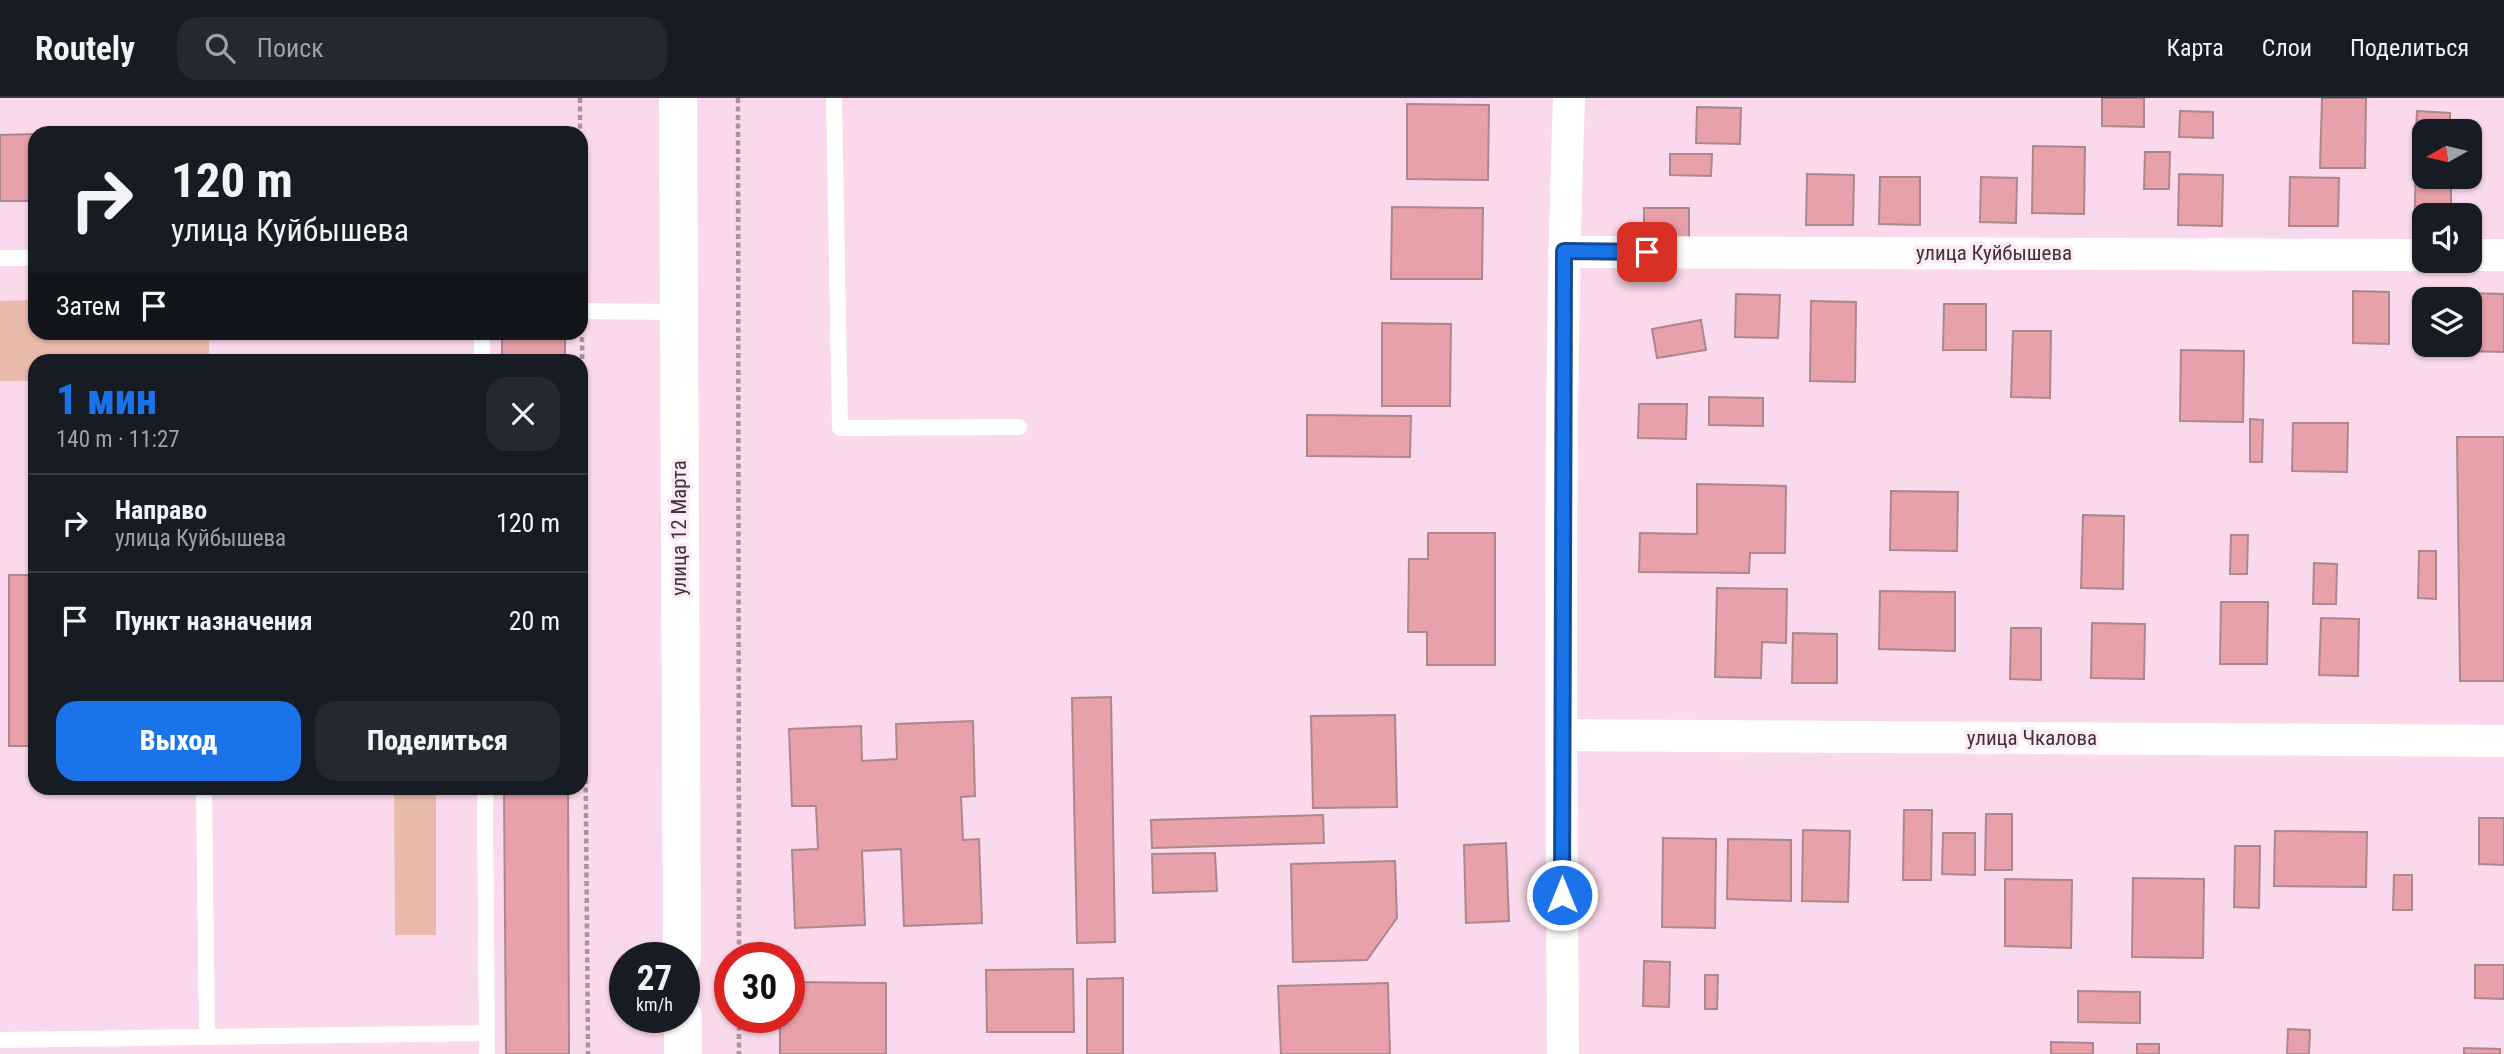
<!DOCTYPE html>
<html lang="ru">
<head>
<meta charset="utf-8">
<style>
  body { margin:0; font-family:"Roboto Condensed",sans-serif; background:#242831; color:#f1f3f6; height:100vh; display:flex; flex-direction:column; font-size:26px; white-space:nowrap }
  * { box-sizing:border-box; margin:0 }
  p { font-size:23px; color:#9ea1a6 }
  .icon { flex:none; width:38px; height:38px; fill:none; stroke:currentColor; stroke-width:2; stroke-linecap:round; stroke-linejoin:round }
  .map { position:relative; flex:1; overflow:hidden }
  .sheet { position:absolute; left:28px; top:256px; width:560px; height:441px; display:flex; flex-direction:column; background:#171b24; border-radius:21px; box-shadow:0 2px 5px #0004 }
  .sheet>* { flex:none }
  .guide { position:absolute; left:28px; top:28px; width:560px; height:214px; border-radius:21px; box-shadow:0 2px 5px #0004; background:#171b24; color:#f1f3f6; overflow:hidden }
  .needle { width:46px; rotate:262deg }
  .tools { position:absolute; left:2412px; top:21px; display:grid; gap:14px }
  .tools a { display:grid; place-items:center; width:70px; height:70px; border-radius:14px; background:#171b24; box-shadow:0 2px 5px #0004; font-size:35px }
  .speed { position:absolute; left:609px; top:844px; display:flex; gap:14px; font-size:35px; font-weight:700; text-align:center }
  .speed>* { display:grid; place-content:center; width:91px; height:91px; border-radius:50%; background:#171b24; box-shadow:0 2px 5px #0004; line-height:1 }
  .speed small { font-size:18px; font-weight:400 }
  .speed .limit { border:10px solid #d22; background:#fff; color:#111 }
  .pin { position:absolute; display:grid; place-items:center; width:60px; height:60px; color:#fff; margin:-30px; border-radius:14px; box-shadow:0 4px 10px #0006 }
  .me { position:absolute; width:77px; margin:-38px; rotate:0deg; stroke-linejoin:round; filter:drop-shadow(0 0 5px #0008) }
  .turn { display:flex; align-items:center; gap:24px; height:147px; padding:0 28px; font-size:32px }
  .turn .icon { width:91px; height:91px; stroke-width:2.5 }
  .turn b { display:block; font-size:49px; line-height:60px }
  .then { display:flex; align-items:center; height:66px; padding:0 28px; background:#0003; gap:14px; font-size:26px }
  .round { display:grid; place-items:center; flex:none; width:74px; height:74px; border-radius:21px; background:#242831 }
  .summary { display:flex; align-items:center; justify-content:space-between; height:119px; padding:0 28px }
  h1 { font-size:42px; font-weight:800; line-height:52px; color:#1a73e8 }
  .cta { display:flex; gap:14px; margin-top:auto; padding:14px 28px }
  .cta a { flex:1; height:80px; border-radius:21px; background:#1a73e8; color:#fff; font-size:28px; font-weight:800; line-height:80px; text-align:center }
  .cta a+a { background:#242831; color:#f1f3f6 }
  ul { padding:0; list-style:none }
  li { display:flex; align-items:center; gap:21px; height:98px; padding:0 28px; border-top:2px solid #363941 }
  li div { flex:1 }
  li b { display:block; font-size:26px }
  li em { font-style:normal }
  header { display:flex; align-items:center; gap:42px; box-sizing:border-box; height:98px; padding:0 35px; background:#171b24; border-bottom:2px solid #363941 }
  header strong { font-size:33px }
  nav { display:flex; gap:38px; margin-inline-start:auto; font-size:24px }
  .search { width:490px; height:63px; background:#242831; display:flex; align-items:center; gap:18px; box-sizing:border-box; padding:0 24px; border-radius:21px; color:#9ea1a6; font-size:26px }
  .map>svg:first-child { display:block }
  .green { fill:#eabbad }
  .building { fill:#e8a0aa; stroke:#aa888c; stroke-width:2 }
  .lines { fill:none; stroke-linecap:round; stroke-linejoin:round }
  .path { stroke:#aa92a0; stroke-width:4.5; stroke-dasharray:5 3.5; stroke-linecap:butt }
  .lane { stroke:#fff; stroke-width:16 }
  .street { stroke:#fff; stroke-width:32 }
  .secondary { stroke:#fff; stroke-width:38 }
  .route-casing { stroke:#114b97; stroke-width:18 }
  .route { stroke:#1a73e8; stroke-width:12 }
  .labels { text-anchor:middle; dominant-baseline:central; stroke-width:7; stroke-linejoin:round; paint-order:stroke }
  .street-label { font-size:21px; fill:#3f323a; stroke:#feeaf5 }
</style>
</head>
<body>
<header>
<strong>Routely</strong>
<div class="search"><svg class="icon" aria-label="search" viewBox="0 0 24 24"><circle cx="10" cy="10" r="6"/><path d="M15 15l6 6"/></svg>Поиск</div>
<nav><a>Карта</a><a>Слои</a><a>Поделиться</a></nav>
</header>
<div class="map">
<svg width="2504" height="956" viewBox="0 0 2504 956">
  <rect width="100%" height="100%" fill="#f9d9eb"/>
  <g class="green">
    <path d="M35,202v32h307v4l-133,2v22h-174v21h-35v-80z"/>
    <path d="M394,690h42v147h-41z"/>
  </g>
  <g class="building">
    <path d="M2102,0h42v29l-42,-1z"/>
    <path d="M2322,0h44l-1,70h-45z"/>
    <path d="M1407,6l82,1 -1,75 -81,-1z"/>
    <path d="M1697,9l44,1 -1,36 -44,-1z"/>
    <path d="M2180,13l33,1v26l-34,-1z"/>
    <path d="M2417,13l33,2v18h-26v17h-9z"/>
    <path d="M35,36v67h-35v-66z"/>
    <path d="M2033,48l52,1 -1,67 -52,-1z"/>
    <path d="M2145,54h25l-1,37h-25z"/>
    <path d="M1670,56h42l-1,22 -41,-1z"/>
    <path d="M2416,59h8v20h27v38h-27v28l-10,-1z"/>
    <path d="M1807,76l47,1 -1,50h-47z"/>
    <path d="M2179,76l44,1 -1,51 -44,-1z"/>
    <path d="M1880,79h40v48l-41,-1z"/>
    <path d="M1981,79l36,1 -1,45 -36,-1z"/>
    <path d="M2290,79l49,1 -1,48h-49z"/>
    <path d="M1392,109l91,1 -1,71h-91z"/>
    <rect x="1644" y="110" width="45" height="33"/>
    <path d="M2353,193l36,1v52l-36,-1z"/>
    <path d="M2427,194l17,1v6h-17z"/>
    <path d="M2465,195l39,1v58l-39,-1v-6h4v-46h-4z"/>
    <path d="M1736,196l44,1 -2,43 -43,-1z"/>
    <path d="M1811,203l45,1 -1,80 -45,-1z"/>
    <path d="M1944,206h42v46h-43z"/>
    <path d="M1701,222l5,30 -49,8 -5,-29z"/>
    <path d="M1382,225l69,1 -1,82h-68z"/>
    <path d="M2013,233h38l-1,67 -39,-1z"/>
    <rect x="502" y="234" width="63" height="28"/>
    <path d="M2181,252l63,1 -1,71 -63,-1z"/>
    <path d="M1709,299l54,1v28l-54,-1z"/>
    <path d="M1639,306h48l-1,35 -48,-1z"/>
    <path d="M1307,317l104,1 -1,41 -103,-1z"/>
    <path d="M2250,321l13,1 -1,42h-12z"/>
    <path d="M2293,325h55l-1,49 -55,-1z"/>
    <path d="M2457,339h47v244h-44z"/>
    <path d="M1697,386l89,2 -1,67h-35l-1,20 -110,-1 1,-39 57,1z"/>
    <path d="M1891,393l67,1 -1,59 -67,-1z"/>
    <path d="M2083,417l41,1 -1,73 -42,-1z"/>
    <path d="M1428,435h67v132h-68v-33h-19l1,-73h19z"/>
    <path d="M2231,437h17l-1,39h-17z"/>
    <path d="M2419,453h17v48l-18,-1z"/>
    <path d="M2314,465l23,1 -1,40h-23z"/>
    <rect x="9" y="477" width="26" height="171"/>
    <path d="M1717,490l70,1 -1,54 -24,-1 -1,36 -46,-1z"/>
    <path d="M1880,493l75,1v59l-76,-2z"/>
    <path d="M2221,504h47l-1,62h-47z"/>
    <path d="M2321,520l38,1 -1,57 -39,-1z"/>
    <path d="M2092,525l53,1 -1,55 -53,-1z"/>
    <path d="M2011,530h30v52l-31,-1z"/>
    <path d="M1793,535l44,1v49h-45z"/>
    <path d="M1111,599l4,245 -38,1 -5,-245z"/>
    <path d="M1395,617l2,92 -84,1 -2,-92z"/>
    <path d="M973,623l2,75 -14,1 2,43 16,-1 3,84 -78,3 -3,-77 -39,2 3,74 -70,3 -3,-78 26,-1 -2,-43h-24l-3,-77 72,-3 1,35 35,-2 -1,-35z"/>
    <rect x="86" y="690" width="35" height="1"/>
    <path d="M504,690h64l1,266h-63z"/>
    <path d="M1904,712h28l-1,70h-28z"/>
    <path d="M1986,716h26v56h-27z"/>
    <path d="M1323,717l1,28 -172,5 -1,-28z"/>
    <path d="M2479,720h25v47l-25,-1z"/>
    <path d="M1803,732l47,1 -2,71 -46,-1z"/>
    <path d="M2275,733l92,1 -1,55 -92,-1z"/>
    <path d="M1943,735h32v42l-33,-1z"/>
    <path d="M1663,740l53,1 -1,89 -53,-1z"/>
    <path d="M1728,741l63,1v61l-64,-2z"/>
    <path d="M1506,745l3,78 -43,2 -2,-78z"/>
    <path d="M2235,748h25l-1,62 -25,-1z"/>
    <path d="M1215,755l2,38 -64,2 -1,-39z"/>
    <path d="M1395,763l2,57 -30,42 -74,2 -2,-98z"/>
    <path d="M2394,777h18v35h-19z"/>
    <path d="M2133,780l71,1 -1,79 -71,-1z"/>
    <path d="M2005,781l67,1 -1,68 -66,-2z"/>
    <path d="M1644,863l26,1 -1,45 -26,-1z"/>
    <path d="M2475,867h29v34l-29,-1z"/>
    <path d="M1073,871l1,63h-87l-1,-62z"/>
    <path d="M1705,877h13l-1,34h-12z"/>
    <path d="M1123,880v76h-36v-75z"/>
    <path d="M789,884l97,1v71h-106v-37h9z"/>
    <path d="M1388,885l2,71h-109l-3,-68z"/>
    <path d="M2078,893l62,1v31l-62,-1z"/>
    <path d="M2288,931l22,1 -1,24h-22z"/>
    <path d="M2051,944l42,1v11h-42z"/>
    <rect x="2137" y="946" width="22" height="10"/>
    <path d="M2464,950l36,1v5h-36z"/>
  </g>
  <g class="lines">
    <g class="path">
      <path d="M580,0v35"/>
      <path d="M738,0l1,859"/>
      <path d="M581,165v24"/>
      <path d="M582,239l6,717"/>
      <path d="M739,919v37"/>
    </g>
    <g class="lane">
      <path d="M834,0l6,330 179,-1"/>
      <path d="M0,160h35"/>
      <path d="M581,213l97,1"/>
      <path d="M482,234v28"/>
      <path d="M204,690l3,249"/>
      <path d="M485,690l2,266"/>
      <path d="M0,942l487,-7"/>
    </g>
    <g class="street">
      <path d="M1564,154l860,3"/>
      <path d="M2469,157h35"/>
      <path d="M1561,637l943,6"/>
      <path d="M1563,956c-2,-319 -5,-638 6,-956"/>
    </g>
    <g class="secondary">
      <path d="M678,0l4,859"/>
      <path d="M683,919v37"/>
    </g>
  </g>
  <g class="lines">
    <defs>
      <path id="route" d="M1562,797l2,-644 83,1"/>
    </defs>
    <use href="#route" class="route-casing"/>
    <use href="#route" class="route"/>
  </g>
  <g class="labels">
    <g class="street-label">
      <text x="1994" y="155">улица Куйбышева</text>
      <text transform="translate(679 430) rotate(-90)">улица 12 Марта</text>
      <text x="2032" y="640">улица Чкалова</text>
    </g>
  </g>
</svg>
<div class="tools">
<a><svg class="needle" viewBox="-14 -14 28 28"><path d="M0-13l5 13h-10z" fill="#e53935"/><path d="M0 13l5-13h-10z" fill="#9ea1a6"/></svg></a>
<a><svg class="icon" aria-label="sound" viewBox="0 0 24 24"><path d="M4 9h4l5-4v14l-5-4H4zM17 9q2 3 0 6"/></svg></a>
<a><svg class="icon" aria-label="layers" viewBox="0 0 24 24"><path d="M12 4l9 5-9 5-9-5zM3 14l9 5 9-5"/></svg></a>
</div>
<div class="speed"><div>27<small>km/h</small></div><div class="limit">30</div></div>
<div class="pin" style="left:1647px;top:154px;background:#d93025"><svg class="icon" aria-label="arrive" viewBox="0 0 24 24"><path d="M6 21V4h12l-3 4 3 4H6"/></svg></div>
<svg class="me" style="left:1562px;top:797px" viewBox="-20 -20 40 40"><circle r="17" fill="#1a73e8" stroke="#fff" stroke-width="3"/><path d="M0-11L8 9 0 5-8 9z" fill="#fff"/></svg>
<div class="guide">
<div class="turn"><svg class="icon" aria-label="right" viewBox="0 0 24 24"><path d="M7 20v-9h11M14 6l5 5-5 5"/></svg><div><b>120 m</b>улица Куйбышева</div></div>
<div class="then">Затем<svg class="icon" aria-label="arrive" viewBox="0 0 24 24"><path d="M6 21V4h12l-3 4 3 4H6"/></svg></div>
</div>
<section class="sheet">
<div class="summary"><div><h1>1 мин</h1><p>140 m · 11:27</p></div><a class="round"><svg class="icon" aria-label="close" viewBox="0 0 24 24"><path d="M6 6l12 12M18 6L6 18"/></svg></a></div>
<ul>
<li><svg class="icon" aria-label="right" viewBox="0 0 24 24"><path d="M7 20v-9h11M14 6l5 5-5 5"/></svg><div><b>Направо</b><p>улица Куйбышева</p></div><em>120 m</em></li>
<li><svg class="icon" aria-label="arrive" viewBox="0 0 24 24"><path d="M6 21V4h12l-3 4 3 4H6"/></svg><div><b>Пункт назначения</b></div><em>20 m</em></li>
</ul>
<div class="cta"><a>Выход</a><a>Поделиться</a></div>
</section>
</div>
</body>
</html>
